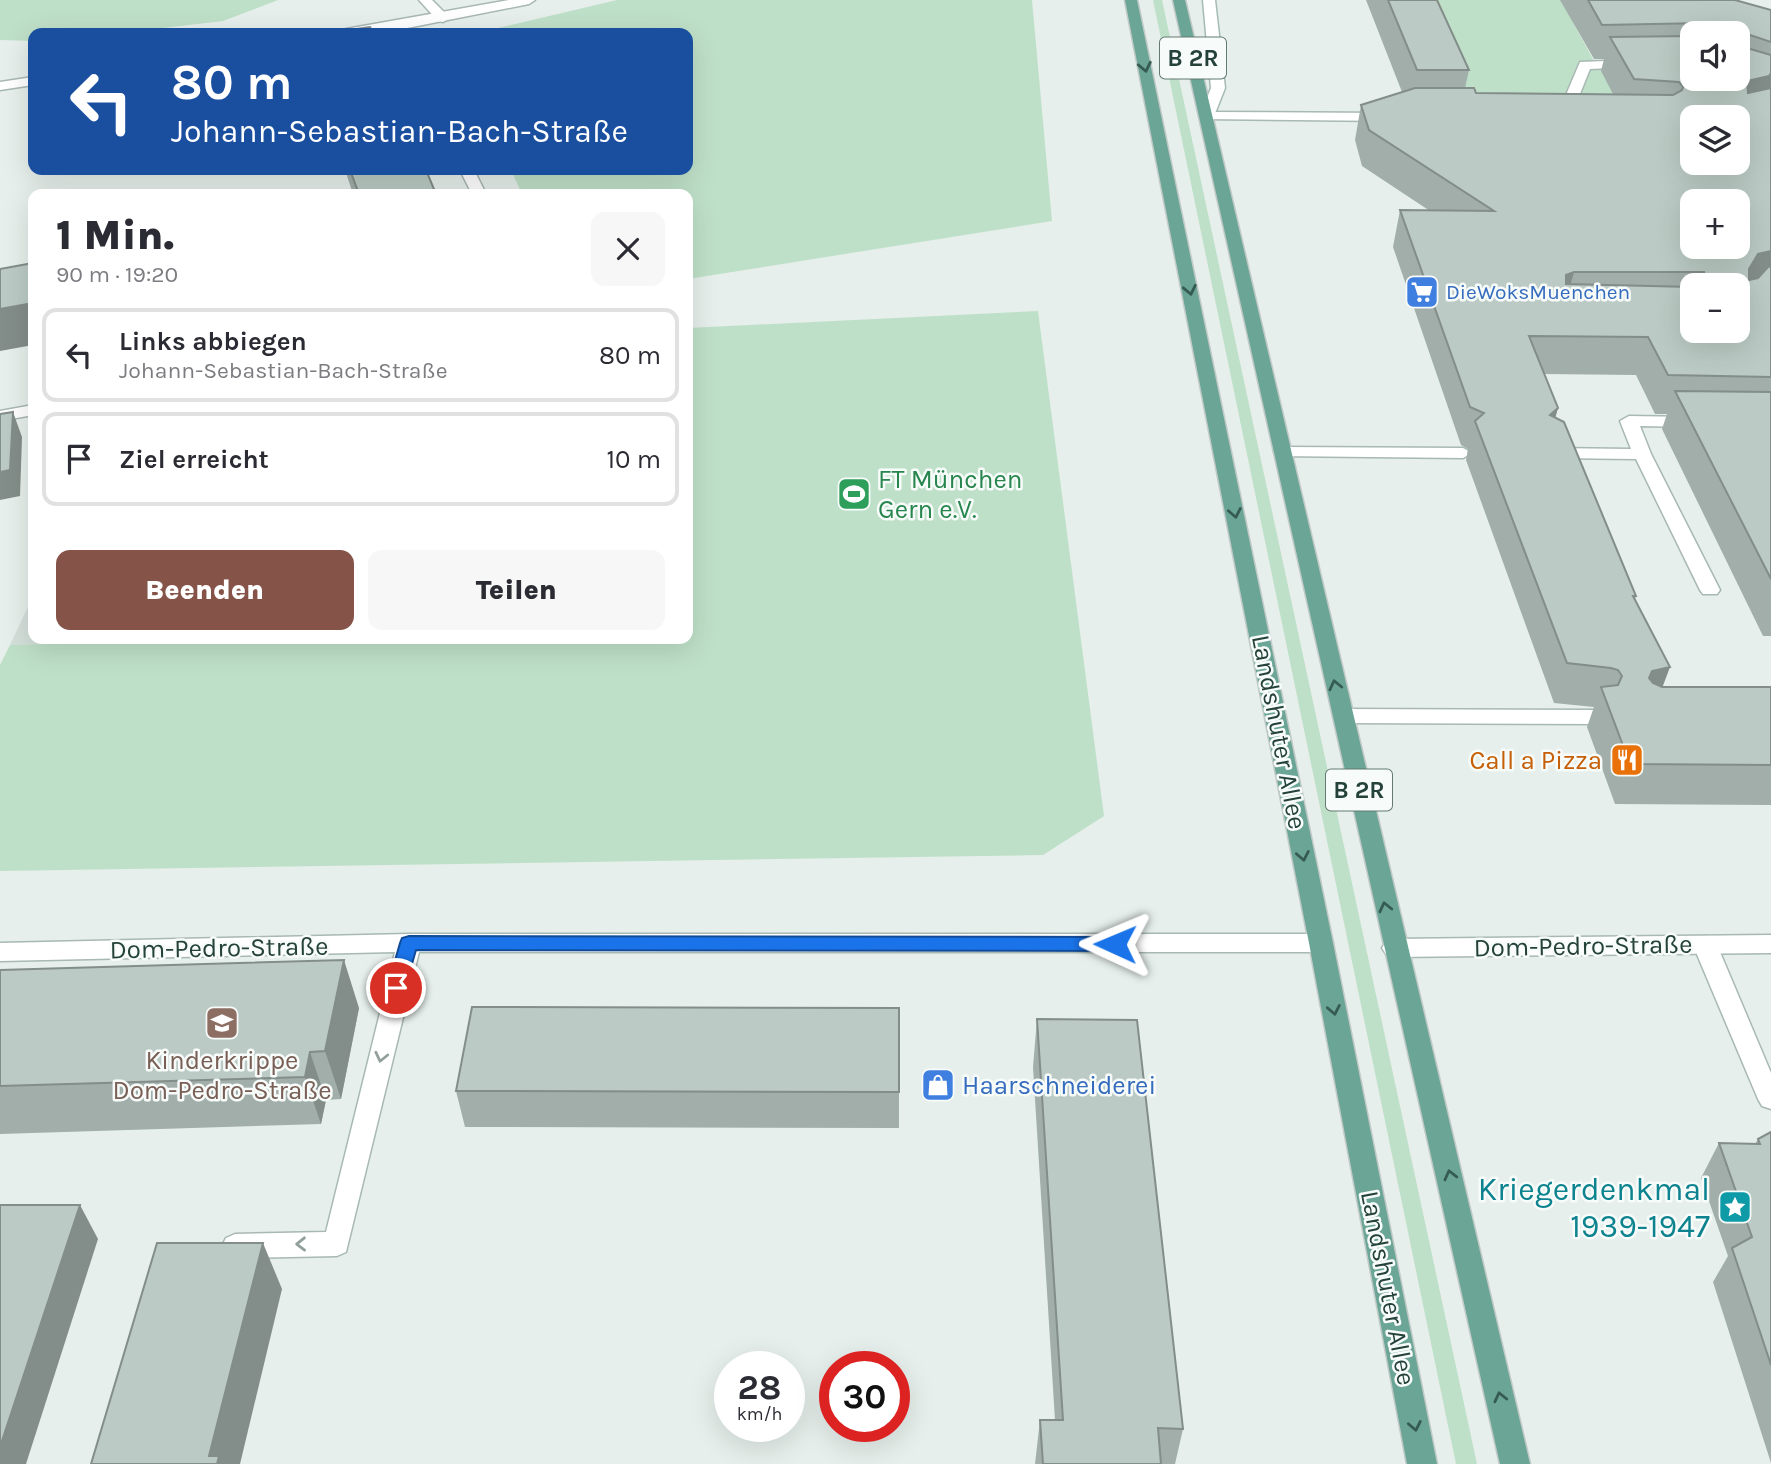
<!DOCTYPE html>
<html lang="de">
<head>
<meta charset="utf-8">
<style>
  body { margin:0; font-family:Karla,sans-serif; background:#f7f7f7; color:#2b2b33; height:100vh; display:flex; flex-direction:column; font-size:26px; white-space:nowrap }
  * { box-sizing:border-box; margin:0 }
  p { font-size:23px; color:#7c7c81 }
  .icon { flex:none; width:38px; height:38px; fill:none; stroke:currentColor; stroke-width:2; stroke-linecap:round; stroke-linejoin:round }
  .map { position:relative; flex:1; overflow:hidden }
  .sheet { position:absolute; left:28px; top:189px; width:665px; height:455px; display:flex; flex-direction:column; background:#fff; border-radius:14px; box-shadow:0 7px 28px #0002 }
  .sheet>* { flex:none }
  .hud { position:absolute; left:28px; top:28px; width:665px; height:147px; border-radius:14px; box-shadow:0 7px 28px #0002; background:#1a4fa0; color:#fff; overflow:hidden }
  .controls { position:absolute; left:1680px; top:21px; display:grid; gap:14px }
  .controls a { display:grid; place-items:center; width:70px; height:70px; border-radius:14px; background:#fff; box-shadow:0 7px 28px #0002; font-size:35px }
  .speed { position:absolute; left:714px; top:1351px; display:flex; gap:14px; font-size:35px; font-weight:700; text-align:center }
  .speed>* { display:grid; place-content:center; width:91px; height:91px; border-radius:50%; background:#fff; box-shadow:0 7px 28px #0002; line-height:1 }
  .speed small { font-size:18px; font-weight:400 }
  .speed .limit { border:10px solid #d22; background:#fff; color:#111 }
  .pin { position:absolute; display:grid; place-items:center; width:60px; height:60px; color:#fff; margin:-30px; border:4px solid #fff; border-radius:50%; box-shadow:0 2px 7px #0007 }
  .me { position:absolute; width:77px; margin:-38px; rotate:271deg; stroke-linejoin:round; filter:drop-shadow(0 0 5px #0008) }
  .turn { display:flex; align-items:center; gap:24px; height:147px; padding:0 28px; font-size:32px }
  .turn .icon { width:91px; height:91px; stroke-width:2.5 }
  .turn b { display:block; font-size:49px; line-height:60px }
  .round { display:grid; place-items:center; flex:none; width:74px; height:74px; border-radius:14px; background:#f7f7f7 }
  .headline { display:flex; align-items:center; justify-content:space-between; height:119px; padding:0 28px }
  h1 { font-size:42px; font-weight:800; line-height:52px }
  .action { display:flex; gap:14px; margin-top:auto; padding:14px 28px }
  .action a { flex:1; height:80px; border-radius:14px; background:#855347; color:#fff; font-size:28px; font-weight:800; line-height:80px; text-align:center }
  .action a+a { background:#f7f7f7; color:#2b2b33 }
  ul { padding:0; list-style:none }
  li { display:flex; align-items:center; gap:21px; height:94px; margin:0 14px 10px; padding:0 14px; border:4px solid #e1e1e2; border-radius:14px }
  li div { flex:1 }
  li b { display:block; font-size:26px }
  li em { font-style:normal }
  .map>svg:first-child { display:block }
  .built { fill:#d4dfda }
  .green { fill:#bfe0c8 }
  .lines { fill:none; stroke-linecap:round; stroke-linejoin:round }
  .lane-casing { stroke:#a8b8b2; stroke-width:3 }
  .street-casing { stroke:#a8b8b2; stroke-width:3 }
  .secondary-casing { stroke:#a4bbb3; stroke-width:3 }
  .primary-casing { stroke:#c2cac8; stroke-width:3 }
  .lane { fill:#fff; fill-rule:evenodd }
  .street { fill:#fff; fill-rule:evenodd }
  .secondary { fill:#fff; fill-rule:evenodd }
  .primary { fill:#6aa596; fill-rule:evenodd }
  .wall { fill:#a1aea9; fill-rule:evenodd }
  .shaded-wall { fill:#838d89 }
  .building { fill:#bbcac4; stroke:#838d89; stroke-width:2; fill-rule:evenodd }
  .oneway { stroke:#365b51 }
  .oneway2 { stroke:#92a09c }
  .route { fill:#1a73e8; stroke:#114b97; stroke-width:2 }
  .labels { text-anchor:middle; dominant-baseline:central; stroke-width:5; stroke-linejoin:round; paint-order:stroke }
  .far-shop-label { font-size:21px; fill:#366cbe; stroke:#f7fbf9; text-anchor:start }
  .shield { fill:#f7fbf9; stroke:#637a73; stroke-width:2 }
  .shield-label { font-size:24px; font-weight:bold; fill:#24423a }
  .leisure-label { font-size:26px; fill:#27864d; stroke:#f7fbf9; text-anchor:start }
  .street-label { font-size:26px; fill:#24423a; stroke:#f7fbf9 }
  .food-label { font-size:26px; fill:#c56008; stroke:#f7fbf9; text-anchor:end }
  .education-label { font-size:26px; fill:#785e54; stroke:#f7fbf9 }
  .shop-label { font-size:26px; fill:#366cbe; stroke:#f7fbf9; text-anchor:start }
  .near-culture-label { font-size:32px; fill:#0d838f; stroke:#f7fbf9; text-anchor:end }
</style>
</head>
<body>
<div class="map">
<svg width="1771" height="1464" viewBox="0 0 1771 1464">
  <rect width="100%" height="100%" fill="#e6efeb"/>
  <path class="built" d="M33,596v43h116l-1,2 -138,4z"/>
  <g class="green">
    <path d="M0,0h278l-55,21 -103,12h-87v8l-33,-1z"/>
    <path d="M617,0h415l20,221 -364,58v-85h-166l-11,-24h177v-137h-211z"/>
    <path d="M1153,0h9l315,1464h-21z"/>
    <path d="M1412,0h188l-28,21 22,40 37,47 -169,5z"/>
    <path d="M1038,311l66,505 -61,39 -1043,16v-206l10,-20 138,-4 1,-2h539v-311z"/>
  </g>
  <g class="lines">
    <defs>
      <g id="lane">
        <path d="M419,0h13l18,18 -7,4 -5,-1z"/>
        <path d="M1629,60l5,1v6l-44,2 -19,47 -2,3h-10l-2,-3 23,-54z"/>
        <path d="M1207,112l181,1 7,4 -7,4 -186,-2v-6z"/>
        <path d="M1629,416l63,1 9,5 -9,5 -52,-1 11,28 69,136 -3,4h-14l-3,-4 -64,-131 -86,-1 -9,-5 9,-5 81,1 -11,-28z"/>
        <path d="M1283,447l180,1 9,5 -9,5 -186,-2 -3,-4 3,-4z"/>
        <path d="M1343,709l253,1 7,2 3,5 -3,5 -7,2 -253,-1 -7,-2 -3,-5 3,-5z"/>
        <path d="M1705,936l8,3 4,6 54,128v36l-9,-3 -4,-7 -65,-154 4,-6z"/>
      </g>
      <g id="street">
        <path d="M509,0h26l-6,4 -132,26 -58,3 7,-4z"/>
        <path d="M33,77v8l-33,5v-8z"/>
        <path d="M460,170h14l12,24h-14z"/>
        <path d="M33,405v10l-33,6v-10z"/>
        <path d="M409,934h912l8,3 4,6 -4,6 -8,3h-902l-73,300 -9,4 -102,2 -9,-4 -4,-8 4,-8 9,-4 91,-2 69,-280 -395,9v-18z"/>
        <path d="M1771,935v18l-377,4 -8,-3 -4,-6 4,-6 8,-3z"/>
      </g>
      <path id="secondary" d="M1203,0h12l10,88 -11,28 -7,4 -7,-4 11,-28z"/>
      <g id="primary">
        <path d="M1125,0h12l196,943 104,521h-30l-98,-521z"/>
        <path d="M1173,0h12l345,1464h-30z"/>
      </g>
    </defs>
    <use href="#lane" class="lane-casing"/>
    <use href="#street" class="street-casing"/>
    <use href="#secondary" class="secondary-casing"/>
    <use href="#primary" class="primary-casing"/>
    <use href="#lane" class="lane"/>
    <use href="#street" class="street"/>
    <use href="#secondary" class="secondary"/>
    <use href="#primary" class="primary"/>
  </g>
  <g class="wall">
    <path d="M1366,0h71l32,70 -4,18 11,5 137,1 -12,-23 3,-12h-10l-34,-59h175l36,10v626h-8l-101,-207 5,-15h-12l-19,-39 -92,-1 14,34 -3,10 81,178 -1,4 28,87h108v118l-156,-1 -28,-77 7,-20 -40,-4 -88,-243 2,-11 -7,-4 -68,-198 7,-37 30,1 -68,-45 -7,-26 6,-35 41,-13zM1692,33h46l-46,46zM1692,285h46l-46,46z"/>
    <path d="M345,170h81l10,24h-83z"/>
    <path d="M0,970l359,38 -18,91 -15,1 -5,24 -321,10z"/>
    <path d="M899,1008v120l-434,-1 -9,-36z"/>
    <path d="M1037,1019l146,410 -8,35h-140l5,-44h15l-22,-353z"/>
    <path d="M1771,1132v331l-58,-181 15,-26 -27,-78 18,-35 36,1 3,-5z"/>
  </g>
  <g class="shaded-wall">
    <path d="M1750,35l-12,37 3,-28z"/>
    <path d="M1771,73v25l-35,18 11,-35z"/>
    <path d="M1771,251v33l-26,7 4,-22 9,-15z"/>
    <path d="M1574,272l-10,37 2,-34z"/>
    <path d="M33,303v42l-33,6v-42z"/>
    <path d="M1558,408l-11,39 3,-32z"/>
    <path d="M13,412l9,25 -2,59 -20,4v-28z"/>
    <path d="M1670,667l-15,40 -17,4 14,-40z"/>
    <path d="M344,960l15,48 -18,91 -16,-48z"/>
    <path d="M310,1052l16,48 -5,24 -16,-47z"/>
    <path d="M80,1205l18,34 -72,225h-26v-17z"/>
    <path d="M263,1243l19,46 -42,175h-27l-4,-8z"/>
  </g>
  <g class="building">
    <path d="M1388,0h49l32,70h-52z"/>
    <path d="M1588,0h147l36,10v32l-21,-7 -4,7 -5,2 2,3 28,8v18l-2,3 -22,5 1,12 23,-5v163l-13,3 -9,15v11l9,-2 10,-11 3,-1v111l-103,-2 -20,-38 -119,-1 29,72 -8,7 14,7 72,174h-3l37,71 -18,4 -3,7 4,5 9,4h109v78l-141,-1 -29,-77 17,-2 4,-9 -4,-6 -7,-2 -44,-5 -92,-242 9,-8 -14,-6 -70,-197 94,1 -125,-81 -8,-25 54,-17h59l2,5 197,2 9,-5 1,-3 -4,-5 -45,-3 -24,-42 82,-1v43h46v-46h-33l-1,-10 -102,2zM1692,117h46v46h-46zM1692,201h46v46h-46zM1574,272h130l2,13h32v46h-46v-44l-126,-3v-9z"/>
    <path d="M370,27l3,6h-46z"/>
    <path d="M350,170h76l10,24h-77z"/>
    <path d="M33,263v40l-33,6v-40z"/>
    <path d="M1675,391l96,1v187z"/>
    <path d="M13,412l-3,58 -10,2v-58z"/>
    <path d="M344,960l-19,91 -15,1 -5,25 -305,9v-116z"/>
    <path d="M472,1007l427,1v84l-443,-1z"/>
    <path d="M1037,1019l100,1 46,409 -25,-1 3,36h-118l-3,-44h23z"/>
    <path d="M1771,1132v233l-39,-117 20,-11 -33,-94 41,1 -2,-5z"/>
    <path d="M0,1205h80l-80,242z"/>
    <path d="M157,1243h106l-54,213h10l-2,8h-126z"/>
  </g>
  <defs><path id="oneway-chevron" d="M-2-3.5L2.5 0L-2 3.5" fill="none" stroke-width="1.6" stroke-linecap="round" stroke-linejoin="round" transform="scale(1.75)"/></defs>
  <g class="oneway">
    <use href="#oneway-chevron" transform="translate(1145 67) rotate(78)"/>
    <use href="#oneway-chevron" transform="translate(1190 290) rotate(78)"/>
    <use href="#oneway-chevron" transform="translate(1235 513) rotate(79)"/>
    <use href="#oneway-chevron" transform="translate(1335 685) rotate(-103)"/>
    <use href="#oneway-chevron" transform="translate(1303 856) rotate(79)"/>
    <use href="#oneway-chevron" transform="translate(1385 907) rotate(-103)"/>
    <use href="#oneway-chevron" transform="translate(1334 1010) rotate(79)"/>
    <use href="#oneway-chevron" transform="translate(1450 1175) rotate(-104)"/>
    <use href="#oneway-chevron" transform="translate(1500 1397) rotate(-103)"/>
    <use href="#oneway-chevron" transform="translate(1415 1426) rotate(79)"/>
  </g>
  <g class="oneway2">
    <use href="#oneway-chevron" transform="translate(381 1057) rotate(103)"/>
    <use href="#oneway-chevron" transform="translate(301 1244) rotate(179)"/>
  </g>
  <path class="route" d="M409,936l706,1 6,2 3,5 -3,5 -6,2 -699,-1 -11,38 -2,5h-13l-3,-5 13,-45 2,-5z"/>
  <defs>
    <symbol id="supermarket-square" viewBox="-11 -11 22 22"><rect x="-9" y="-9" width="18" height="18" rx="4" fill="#3f7fe0" stroke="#f7fbf9"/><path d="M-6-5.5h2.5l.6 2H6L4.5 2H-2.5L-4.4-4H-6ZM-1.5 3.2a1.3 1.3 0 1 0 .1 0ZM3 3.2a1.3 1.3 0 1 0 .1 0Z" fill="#fff"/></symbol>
    <symbol id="stadium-square" viewBox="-11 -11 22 22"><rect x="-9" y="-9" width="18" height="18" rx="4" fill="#2e9e5b" stroke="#f7fbf9"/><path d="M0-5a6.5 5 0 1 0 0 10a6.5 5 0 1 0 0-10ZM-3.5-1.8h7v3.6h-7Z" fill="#fff"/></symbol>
    <symbol id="restaurant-square" viewBox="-11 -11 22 22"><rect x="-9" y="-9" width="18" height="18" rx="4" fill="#e8710a" stroke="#f7fbf9"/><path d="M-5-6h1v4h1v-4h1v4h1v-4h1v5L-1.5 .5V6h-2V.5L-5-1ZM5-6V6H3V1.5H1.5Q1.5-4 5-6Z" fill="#fff"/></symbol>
    <symbol id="school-square" viewBox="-11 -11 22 22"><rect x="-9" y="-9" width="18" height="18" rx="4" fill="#8d6e63" stroke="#f7fbf9"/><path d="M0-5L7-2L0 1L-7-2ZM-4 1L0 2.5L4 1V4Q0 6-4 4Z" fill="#fff"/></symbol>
    <symbol id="shop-square" viewBox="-11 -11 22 22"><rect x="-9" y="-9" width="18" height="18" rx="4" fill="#3f7fe0" stroke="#f7fbf9"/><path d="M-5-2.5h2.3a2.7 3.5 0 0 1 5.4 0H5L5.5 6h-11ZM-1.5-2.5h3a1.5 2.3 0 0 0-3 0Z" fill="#fff"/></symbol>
    <symbol id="sight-square" viewBox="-11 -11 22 22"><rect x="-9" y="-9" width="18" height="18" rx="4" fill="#0f9aa8" stroke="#f7fbf9"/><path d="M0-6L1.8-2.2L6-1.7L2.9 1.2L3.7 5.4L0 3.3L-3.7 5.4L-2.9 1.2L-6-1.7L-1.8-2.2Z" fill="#fff"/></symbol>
  </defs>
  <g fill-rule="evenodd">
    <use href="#supermarket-square" x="1403" y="273" width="38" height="38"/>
    <use href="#stadium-square" x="835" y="475" width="38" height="38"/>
    <use href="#restaurant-square" x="1608" y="741" width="38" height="38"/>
    <use href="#school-square" x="203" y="1004" width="38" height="38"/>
    <use href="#shop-square" x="919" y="1066" width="38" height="38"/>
    <use href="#sight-square" x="1716" y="1188" width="38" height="38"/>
  </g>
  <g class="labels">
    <g class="far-shop-label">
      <text x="1446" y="292">DieWoksMuenchen</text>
    </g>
    <g class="shield">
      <rect x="1160" y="37.5" width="66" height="41" rx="5"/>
      <rect x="1326" y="769.5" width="66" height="41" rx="5"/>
    </g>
    <g class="shield-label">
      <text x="1193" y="58">B 2R</text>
      <text x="1359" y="790">B 2R</text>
    </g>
    <g class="leisure-label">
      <text x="878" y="479">FT München<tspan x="878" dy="30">Gern e.V.</tspan></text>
    </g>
    <g class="street-label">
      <text transform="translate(1279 732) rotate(79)">Landshuter Allee</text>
      <text transform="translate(1583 946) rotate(-1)">Dom-Pedro-Straße</text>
      <text transform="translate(219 948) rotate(-1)">Dom-Pedro-Straße</text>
      <text transform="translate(1388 1288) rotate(79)">Landshuter Allee</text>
    </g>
    <g class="food-label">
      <text x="1602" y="760">Call a Pizza</text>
    </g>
    <g class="education-label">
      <text x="222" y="1060">Kinderkrippe<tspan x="222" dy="30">Dom-Pedro-Straße</tspan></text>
    </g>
    <g class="shop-label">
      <text x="962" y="1085">Haarschneiderei</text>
    </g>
    <g class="near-culture-label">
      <text x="1710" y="1189">Kriegerdenkmal<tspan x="1710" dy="37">1939-1947</tspan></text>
    </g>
  </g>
</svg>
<div class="controls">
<a><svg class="icon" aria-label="sound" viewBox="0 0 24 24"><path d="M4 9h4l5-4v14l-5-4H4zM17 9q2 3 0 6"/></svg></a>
<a><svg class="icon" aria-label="layers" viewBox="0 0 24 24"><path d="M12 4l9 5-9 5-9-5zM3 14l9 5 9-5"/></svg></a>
<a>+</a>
<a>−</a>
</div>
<div class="speed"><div>28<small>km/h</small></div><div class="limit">30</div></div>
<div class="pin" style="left:396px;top:988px;background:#d93025"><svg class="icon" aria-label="arrive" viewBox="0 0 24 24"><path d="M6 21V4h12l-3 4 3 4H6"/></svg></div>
<svg class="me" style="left:1115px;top:944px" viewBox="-20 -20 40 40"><path d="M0-17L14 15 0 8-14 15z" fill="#1a73e8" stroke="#fff" stroke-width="4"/></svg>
<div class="hud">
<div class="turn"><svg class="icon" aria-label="left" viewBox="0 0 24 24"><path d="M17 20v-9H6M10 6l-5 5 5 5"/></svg><div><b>80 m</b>Johann-Sebastian-Bach-Straße</div></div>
</div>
<section class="sheet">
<div class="headline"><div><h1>1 Min.</h1><p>90 m · 19:20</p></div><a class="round"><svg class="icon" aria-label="close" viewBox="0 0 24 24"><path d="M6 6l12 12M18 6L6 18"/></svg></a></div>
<ul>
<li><svg class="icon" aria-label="left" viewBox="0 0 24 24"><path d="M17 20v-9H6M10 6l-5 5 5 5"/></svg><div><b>Links abbiegen</b><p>Johann-Sebastian-Bach-Straße</p></div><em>80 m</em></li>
<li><svg class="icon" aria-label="arrive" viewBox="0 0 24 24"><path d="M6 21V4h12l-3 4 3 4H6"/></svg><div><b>Ziel erreicht</b></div><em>10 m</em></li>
</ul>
<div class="action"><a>Beenden</a><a>Teilen</a></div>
</section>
</div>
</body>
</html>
